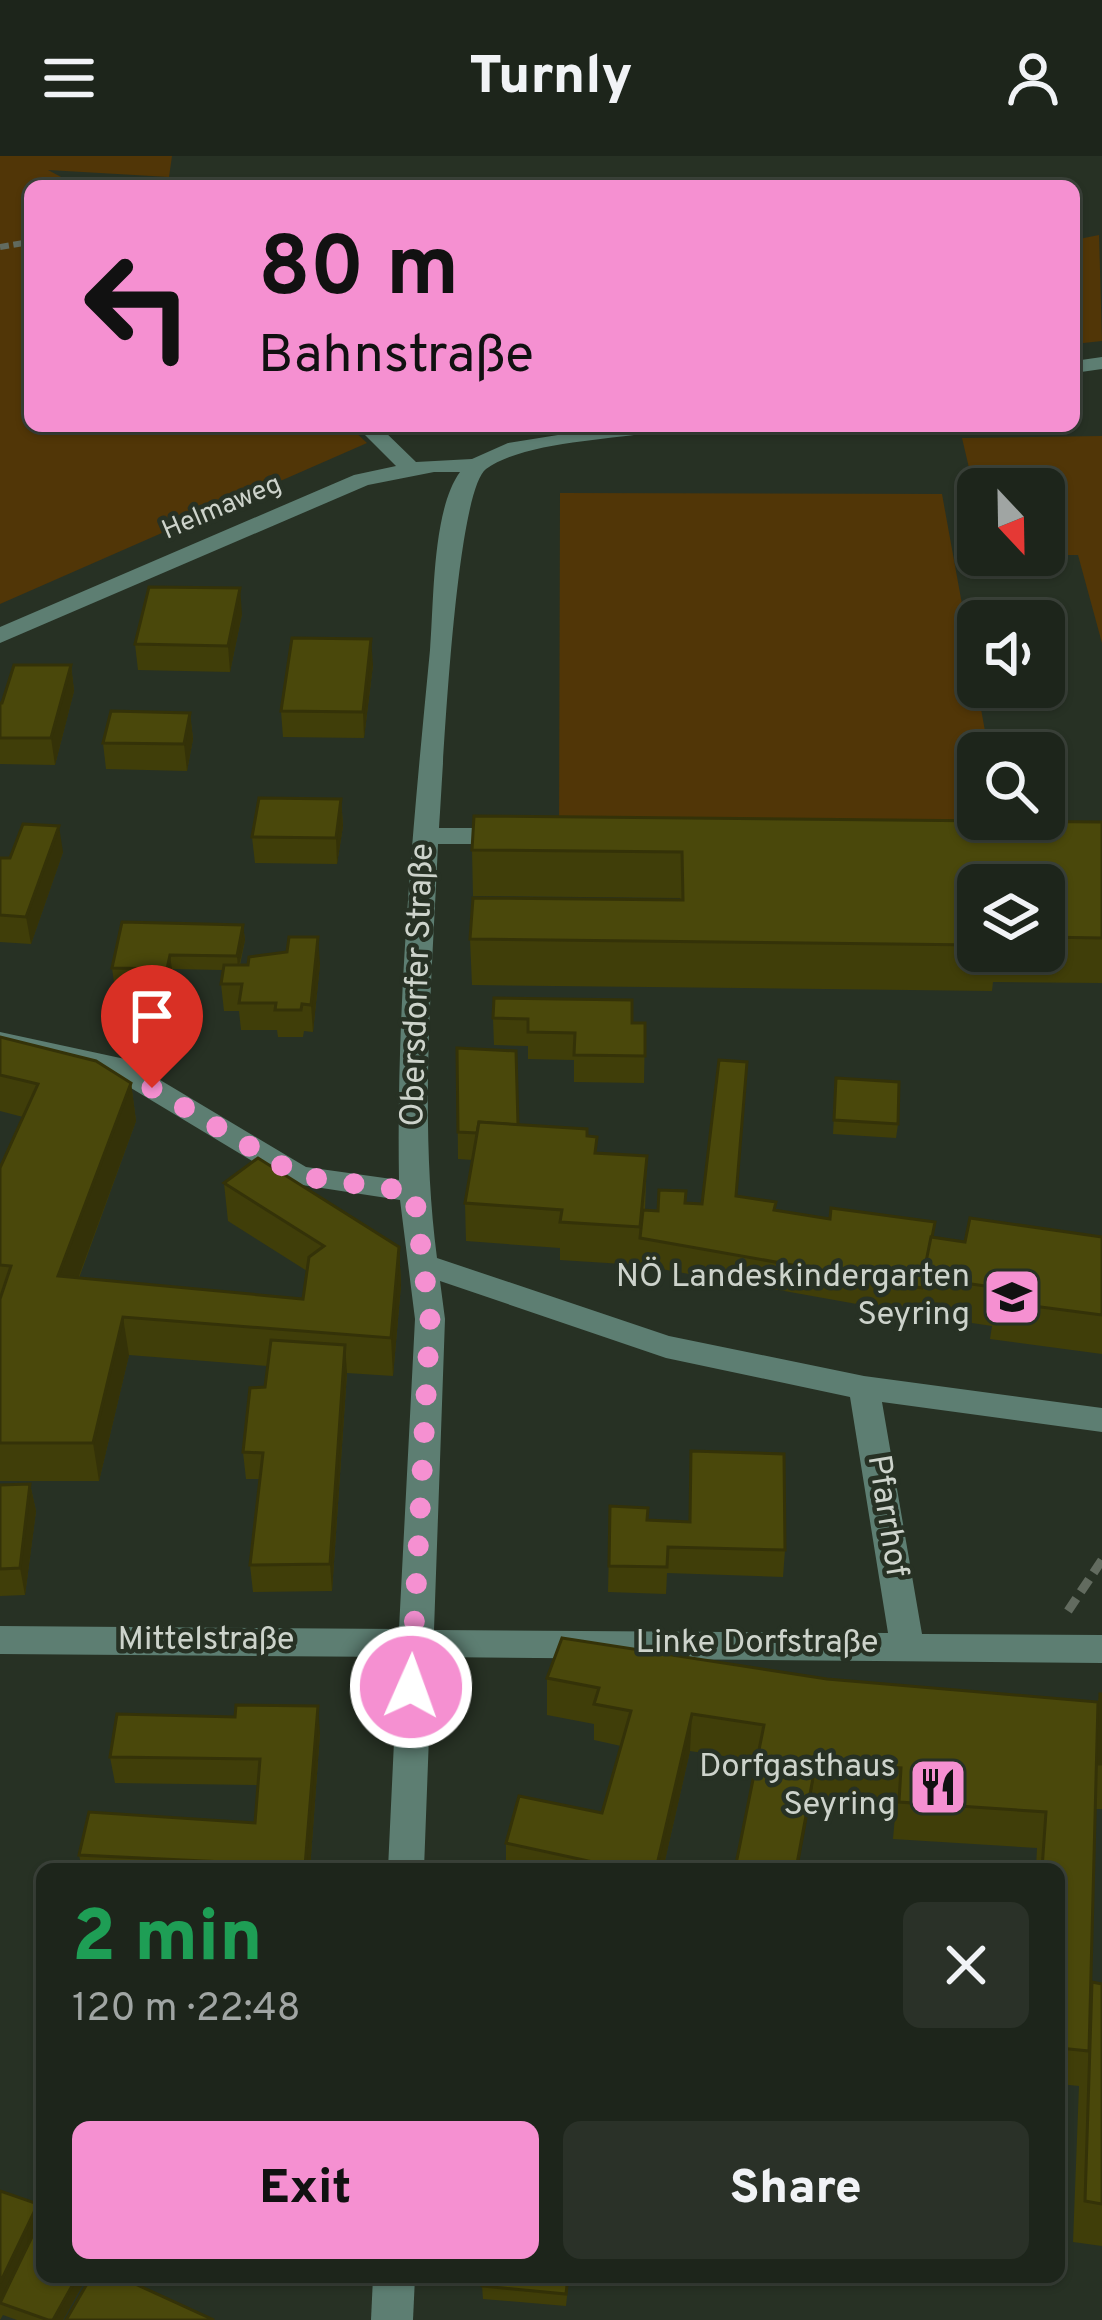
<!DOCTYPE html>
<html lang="en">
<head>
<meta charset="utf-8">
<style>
  body { margin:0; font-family:Overpass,sans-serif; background:#2a3128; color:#f1f3f6; height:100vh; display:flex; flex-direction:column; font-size:45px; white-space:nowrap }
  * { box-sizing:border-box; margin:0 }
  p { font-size:39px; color:#a0a5a3 }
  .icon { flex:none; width:66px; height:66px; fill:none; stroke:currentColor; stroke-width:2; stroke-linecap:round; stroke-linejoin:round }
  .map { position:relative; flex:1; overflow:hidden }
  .drawer { position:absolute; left:36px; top:1707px; width:1029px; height:420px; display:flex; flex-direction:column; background:#1d251b; border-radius:18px; box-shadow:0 3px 9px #0004,0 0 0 3px #3b423a }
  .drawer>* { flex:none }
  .guide { position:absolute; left:24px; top:24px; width:1056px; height:252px; border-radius:18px; box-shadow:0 3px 9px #0004,0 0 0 3px #3b423a; background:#f590d1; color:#111; overflow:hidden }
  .needle { width:78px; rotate:158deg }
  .buttons { position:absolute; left:957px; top:312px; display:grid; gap:24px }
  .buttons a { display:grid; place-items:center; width:108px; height:108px; border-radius:18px; background:#1d251b; box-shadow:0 3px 9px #0004,0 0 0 3px #3b423a; font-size:60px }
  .pin { position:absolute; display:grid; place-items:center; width:102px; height:102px; color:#fff; margin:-123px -51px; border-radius:50% 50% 50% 0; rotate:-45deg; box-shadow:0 0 12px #0007 }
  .pin .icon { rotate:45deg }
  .me { position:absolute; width:132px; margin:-66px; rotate:2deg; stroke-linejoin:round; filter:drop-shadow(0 0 9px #0008) }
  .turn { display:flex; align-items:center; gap:42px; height:252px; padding:0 36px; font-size:54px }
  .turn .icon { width:156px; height:156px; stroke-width:2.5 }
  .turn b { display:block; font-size:84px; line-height:102px }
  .round { display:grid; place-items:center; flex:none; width:126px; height:126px; border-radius:18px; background:#2a3128 }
  .overview { display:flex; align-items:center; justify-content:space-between; height:204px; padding:0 36px }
  h1 { font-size:72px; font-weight:800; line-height:90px; color:#1e9e55 }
  .cta { display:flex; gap:24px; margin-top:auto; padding:24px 36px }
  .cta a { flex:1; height:138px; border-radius:18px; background:#f590d1; color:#111; font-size:48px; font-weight:800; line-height:138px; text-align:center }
  .cta a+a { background:#2a3128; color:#f1f3f6 }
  header { display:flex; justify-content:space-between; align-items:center; height:156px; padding:0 36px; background:#1d251b; font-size:54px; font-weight:800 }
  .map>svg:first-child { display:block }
  .green { fill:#513607 }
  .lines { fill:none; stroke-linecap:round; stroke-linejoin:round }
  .path-far1 { stroke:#626b5f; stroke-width:6; stroke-dasharray:9 4.5; stroke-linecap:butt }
  .path { stroke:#626b5f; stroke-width:9; stroke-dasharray:15 8; stroke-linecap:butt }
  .minor { fill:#5d7e72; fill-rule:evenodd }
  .wall { fill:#403e09; fill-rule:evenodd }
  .shaded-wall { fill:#343208 }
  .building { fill:#4a480b; stroke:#343208; stroke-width:3 }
  .route { stroke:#f590d1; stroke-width:21; stroke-dasharray:0 37.8 }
  .labels { text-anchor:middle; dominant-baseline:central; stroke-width:9; stroke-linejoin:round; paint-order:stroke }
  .far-street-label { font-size:27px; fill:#cdd3cb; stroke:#273124 }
  .street-label { font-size:33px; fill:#cdd3cb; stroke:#273124 }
  .poi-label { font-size:33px; fill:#cdd3cb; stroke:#273124; text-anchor:end }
</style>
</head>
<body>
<header><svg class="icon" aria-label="menu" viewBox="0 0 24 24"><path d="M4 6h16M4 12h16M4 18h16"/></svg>Turnly<svg class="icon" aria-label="person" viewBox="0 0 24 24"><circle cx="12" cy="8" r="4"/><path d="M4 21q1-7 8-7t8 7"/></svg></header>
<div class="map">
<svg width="1102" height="2164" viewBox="0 0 1102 2164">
  <rect width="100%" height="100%" fill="#273124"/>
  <g class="green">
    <path d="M0,0h172l-3,21 -121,-7 30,16h-48v240h319l18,17 -367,161z"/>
    <path d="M1099,79l3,106 -28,3v-104z"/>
    <path d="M1102,280v207l-24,-88h-34v-66h-66v17l-16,-68z"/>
    <path d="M560,337l382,1 47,259h-11v66h23l4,20 -446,-1z"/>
  </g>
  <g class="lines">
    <path class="path-far1" d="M0,91l30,-5"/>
    <path class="path" d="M1068,1455l34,-51"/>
    <g class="minor">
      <path d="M149,22l11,8h-19z"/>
      <path d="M1102,201v12l-28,4v-12z"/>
      <path d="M356,270h23l37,36 56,-3 36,-16 106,-17h52l-11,6c-47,8 -131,10 -169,37 -31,24 -43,304 -47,359h70l13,8 -13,8h-71c-6,138 -19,276 -1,414l232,78 195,40 238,32v24l-220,-30 40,232 180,1v28l-670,-6 -8,212h-36l10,-212 -398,-3v-28l399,3 16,-310 -15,-119 -111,-17 -183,-110 -106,-23v-18l125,27 181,108 93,13c-3,-177 14,-354 31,-530 4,-47 2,-140 30,-178h-26l-66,13 -368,158v-16l354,-152 42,-9zM440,1125l226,77 184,39 38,236 -454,-3 11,-311z"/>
      <path d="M373,2121h42l-2,43h-42z"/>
    </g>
  </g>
  <g class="wall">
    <path d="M242,458l-12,58 -92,-2 -3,-26z"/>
    <path d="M71,509l3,26 -19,74 -55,-1v-61z"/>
    <path d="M373,509l-9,73 -81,-1 -2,-26z"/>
    <path d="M190,557l3,26 -6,32 -81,-2 -3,-26z"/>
    <path d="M341,643l2,27 -6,38 -82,-1 -3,-26z"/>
    <path d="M1102,666v161l-109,-1 -1,9 -520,-6 -2,-46 210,-39v-2l-207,-2 -1,-46zM978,729h66v66h-66z"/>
    <path d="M63,696l-32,92 -31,-2v-84z"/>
    <path d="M243,769l2,15 -5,25 80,-1 -7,68 -9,-1 -1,6h-25l-1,-7h-36l-2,-19h-15l-3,-27 2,-14 -51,-1 -3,14 -55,-1 -2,-14z"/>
    <path d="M493,862l152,5 -1,60 -70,-1v-22l-46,-1v-13l-34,-1z"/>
    <path d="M0,881l131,46 5,38 -57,157 224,21 4,-28 -79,-50 -4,-38 175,64 2,38 -8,91 -46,-3 -15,218 -79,1 -3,-27 10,-86h-14l-3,-27 22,-65 3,-21 -139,-11 -30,126h-99v-313l23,-51 -23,-6z"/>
    <path d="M457,892l61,77 69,11 10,17 50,3 -2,54 13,1 27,-8 17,1 34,-8 39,14 190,32 137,-5v117l-112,-15 2,-13 -74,-11 -279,-50 -79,-5v-12l-94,-7 -1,-38 8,-43 -15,-1z"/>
    <path d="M836,922l62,46 -2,14 -63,-4z"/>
    <path d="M691,1295l94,99 -2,27 -116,-4 -1,21 -58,-2 2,-86 37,14 42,2z"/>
    <path d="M30,1328l6,27 -11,84 -25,1v-111z"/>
    <path d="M547,1522l280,1 271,23 2,-8h2v115h-7l-5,180 12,-5v262l-29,-4 6,-156 -20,-2v-215h-23l1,-21 -144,-9 3,-34 -85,-6 -54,-38 -67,-10 -27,118h-157v-26l96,-30 19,-67 -27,-6v-16l-47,-9z"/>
    <path d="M320,1577l-10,136h-228l-3,-14 176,-32 3,-38 -143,-2 -5,-26z"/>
    <path d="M0,2035l38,13 4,12 45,61 -24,43h-46l-14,-5 -3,5z"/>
    <path d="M569,2121l-3,29 -83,-7 -1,-13z"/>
  </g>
  <g class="shaded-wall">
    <path d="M240,432l2,26 -12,58 -2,-26z"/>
    <path d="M371,483l2,26 -9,73 -1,-26z"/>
    <path d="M71,509l3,26 -19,74 -4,-27z"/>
    <path d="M190,557l3,26 -6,32 -3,-27z"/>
    <path d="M341,643l2,27 -6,38 -1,-26z"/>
    <path d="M59,670l4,26 -32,92 -5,-27z"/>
    <path d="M243,769l2,15 -7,30 -1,-14z"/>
    <path d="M318,781l2,27 -7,68 -2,-27z"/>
    <path d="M170,799l2,14 -3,14 -2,-14z"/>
    <path d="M131,927l5,38 -71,193 -7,-38z"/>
    <path d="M399,1091l2,38 -8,91 -2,-38z"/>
    <path d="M123,1161l6,38 -30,126 -6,-38z"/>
    <path d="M345,1189l2,27 -15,219 -2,-27z"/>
    <path d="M30,1328l6,27 -11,84 -5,-27z"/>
    <path d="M318,1550l2,27 -10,136h-4z"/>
    <path d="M692,1558l-2,37 -27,118h-7z"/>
    <path d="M816,1606l-5,37 -13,70h-2z"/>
    <path d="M38,2048l4,12 -42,87v-20z"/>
    <path d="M77,2121h10l-24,43h-10z"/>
  </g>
  <g class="building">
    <path d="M149,431l91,1 -12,58 -93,-2z"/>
    <path d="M292,482l79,1 -8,73 -82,-1z"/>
    <path d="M14,509h57l-20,73h-51v-35h2z"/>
    <path d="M111,555l79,2 -6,31 -81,-1z"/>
    <path d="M259,642l82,1 -5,39 -84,-1z"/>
    <path d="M474,660l628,6v116l-58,-1v-52h-66v60l-508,-6 3,-41 210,2 -1,-48 -210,-2z"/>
    <path d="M23,668l36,2 -33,91 -26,-2v-57h10z"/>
    <path d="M122,766l121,3 -6,31 -67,-1 -3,14 -55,-1z"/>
    <path d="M289,781h29l-7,68 -9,-1 -1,6h-26l1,-7h-37l3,-19h-21l3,-19h24l1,-8 38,-5z"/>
    <path d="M494,842l138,2v23h13v33l-71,-1 1,-22 -47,-1v-13l-35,-1z"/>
    <path d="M0,881l96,24 35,22 -73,193 245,23 6,-42 15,-11 -100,-63 34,-25 141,89 -8,91 -268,-21 -30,126h-93v-144l11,-33 -11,-1v-97l38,-84 -38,-9z"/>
    <path d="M457,892l59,3 2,74 -39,-3 -2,11 -19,-1z"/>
    <path d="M719,904l28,2 -11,134 40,6 -2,8 56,9 1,-11 104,14 -13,66 -282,-50 3,-28 15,1 1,-21 27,1 -1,12 17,1z"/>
    <path d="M836,922l63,4 -1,42 -64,-4z"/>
    <path d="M479,966l108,7v7l10,1 -2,16 52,3 -7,71 -80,-5 2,-12 -97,-7z"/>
    <path d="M970,1062l132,19v78l-106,-14 3,-13 -76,-11 8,-40 34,5z"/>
    <path d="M271,1184l74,5 -15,219 -80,1 13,-112 -20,-1 7,-64 15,-1z"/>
    <path d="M691,1295l93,3 1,96 -117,-3 -1,20 -58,-1 1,-60 38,2 -1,12 43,2z"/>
    <path d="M30,1328l-10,84 -20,1v-84z"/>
    <path d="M562,1482l265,41 271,23 -9,349 -30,-3v-179h-17l4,-57 -147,-10 2,-34 -85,-6 -20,107h-61l29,-144 -72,-11 -36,155h-31l-119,-26 13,-47 83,17 29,-102 -37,-7 5,-16 -52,-10z"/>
    <path d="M1100,1538h2v70h-3z"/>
    <path d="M236,1549l82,1 -13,160 -226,-11 10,-43 166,11 5,-64 -150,-2 7,-43 118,3z"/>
    <path d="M1092,1826l10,2v220l-17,-3z"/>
    <path d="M0,2035l38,13 -38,79z"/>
    <path d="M42,2060v61h35l-24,43h-5l-48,-17z"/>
    <path d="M91,2121h29l94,43h-148z"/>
    <path d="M483,2121h85l-2,17 -84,-8z"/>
  </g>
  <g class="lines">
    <path class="route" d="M152,932l147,88 115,16 16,127 -19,368"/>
  </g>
  <defs>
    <symbol id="school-square" viewBox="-11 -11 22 22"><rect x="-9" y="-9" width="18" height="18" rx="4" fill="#f590d1" stroke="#273124"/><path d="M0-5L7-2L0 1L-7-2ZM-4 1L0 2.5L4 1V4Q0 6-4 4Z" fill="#111"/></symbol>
    <symbol id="restaurant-square" viewBox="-11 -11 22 22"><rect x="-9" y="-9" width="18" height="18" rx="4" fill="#f590d1" stroke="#273124"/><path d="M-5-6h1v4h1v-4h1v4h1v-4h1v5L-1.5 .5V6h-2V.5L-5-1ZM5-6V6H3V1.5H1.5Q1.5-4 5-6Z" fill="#111"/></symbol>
  </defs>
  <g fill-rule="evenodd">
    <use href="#school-square" x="979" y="1108" width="66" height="66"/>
    <use href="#restaurant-square" x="905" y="1598" width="66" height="66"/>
  </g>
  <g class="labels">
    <g class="far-street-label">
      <text transform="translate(222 352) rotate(-23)">Helmaweg</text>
    </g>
    <g class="street-label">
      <text transform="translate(419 829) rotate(-88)">Obersdorfer Straße</text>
      <text transform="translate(886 1360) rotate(81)">Pfarrhof</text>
      <text x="206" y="1485">Mittelstraße</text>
      <text x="757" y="1488">Linke Dorfstraße</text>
    </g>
    <g class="poi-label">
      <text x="970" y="1122">NÖ Landeskindergarten<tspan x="970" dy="38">Seyring</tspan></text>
      <text x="896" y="1612">Dorfgasthaus<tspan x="896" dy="38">Seyring</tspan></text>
    </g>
  </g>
</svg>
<div class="buttons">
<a><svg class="needle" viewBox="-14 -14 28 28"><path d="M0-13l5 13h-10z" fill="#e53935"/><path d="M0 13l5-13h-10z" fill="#a0a5a3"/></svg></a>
<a><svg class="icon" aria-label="sound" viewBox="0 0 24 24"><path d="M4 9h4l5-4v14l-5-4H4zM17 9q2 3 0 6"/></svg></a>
<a><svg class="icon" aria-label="search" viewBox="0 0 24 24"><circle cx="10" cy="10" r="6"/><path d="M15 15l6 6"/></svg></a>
<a><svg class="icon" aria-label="layers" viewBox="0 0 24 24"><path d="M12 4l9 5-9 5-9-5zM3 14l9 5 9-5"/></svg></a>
</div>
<div class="pin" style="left:152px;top:932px;background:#d93025"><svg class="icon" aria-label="arrive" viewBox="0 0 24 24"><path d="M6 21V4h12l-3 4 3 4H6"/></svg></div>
<svg class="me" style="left:411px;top:1531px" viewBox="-20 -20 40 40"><circle r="17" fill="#f590d1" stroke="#fff" stroke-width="3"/><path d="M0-11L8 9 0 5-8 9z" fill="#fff"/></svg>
<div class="guide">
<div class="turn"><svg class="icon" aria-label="left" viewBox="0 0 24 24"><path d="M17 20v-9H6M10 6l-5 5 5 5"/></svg><div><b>80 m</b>Bahnstraße</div></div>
</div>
<section class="drawer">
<div class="overview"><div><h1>2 min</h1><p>120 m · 22:48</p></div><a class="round"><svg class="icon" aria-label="close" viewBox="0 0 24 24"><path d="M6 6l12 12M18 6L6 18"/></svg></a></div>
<div class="cta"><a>Exit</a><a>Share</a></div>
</section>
</div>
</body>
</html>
